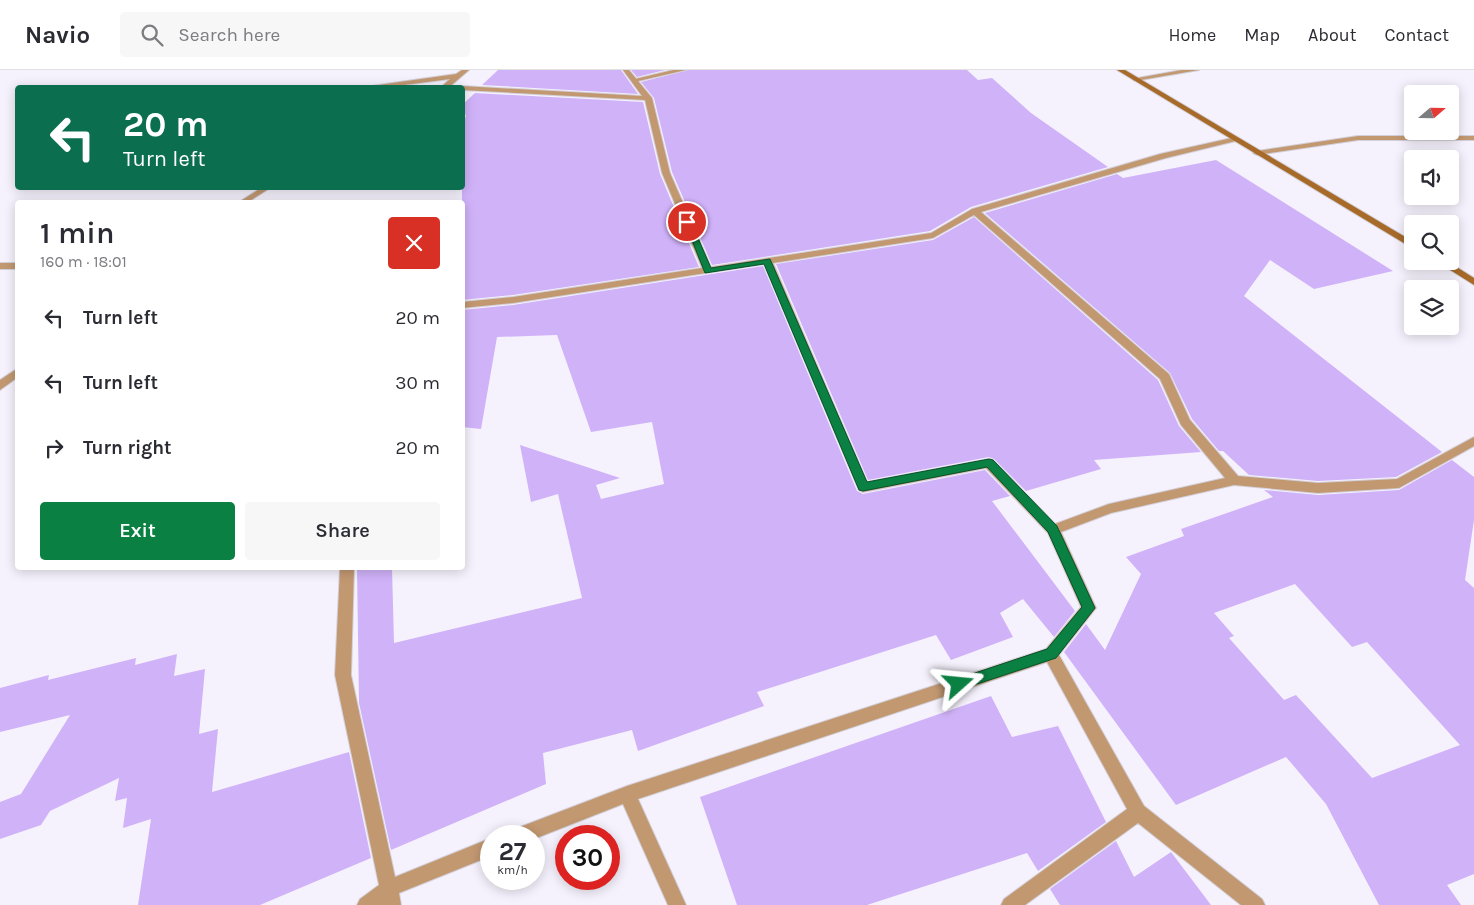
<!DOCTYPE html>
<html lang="en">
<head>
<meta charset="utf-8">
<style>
  body { margin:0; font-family:Karla,sans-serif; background:#f7f7f7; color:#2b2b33; height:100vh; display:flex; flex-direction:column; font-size:19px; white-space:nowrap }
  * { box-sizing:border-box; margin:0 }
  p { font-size:16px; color:#7c7c81 }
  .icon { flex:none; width:28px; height:28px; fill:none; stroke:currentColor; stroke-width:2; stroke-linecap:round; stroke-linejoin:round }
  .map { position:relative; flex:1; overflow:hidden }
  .sheet { position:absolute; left:15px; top:130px; width:450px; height:370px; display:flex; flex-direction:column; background:#fff; border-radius:5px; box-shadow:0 2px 12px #0003 }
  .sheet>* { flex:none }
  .hud { position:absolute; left:15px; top:15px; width:450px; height:105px; border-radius:5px; box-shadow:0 2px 12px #0003; background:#0b6e4f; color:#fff; overflow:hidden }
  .needle { width:32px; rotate:70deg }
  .controls { position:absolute; left:1404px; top:15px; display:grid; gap:10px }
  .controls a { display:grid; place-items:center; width:55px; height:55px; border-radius:5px; background:#fff; box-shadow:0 2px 12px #0003; font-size:25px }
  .speed { position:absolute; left:480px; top:755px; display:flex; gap:10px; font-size:25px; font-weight:700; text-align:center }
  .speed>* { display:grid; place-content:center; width:65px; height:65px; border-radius:50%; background:#fff; box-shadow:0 2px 12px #0003; line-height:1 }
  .speed small { font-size:12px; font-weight:400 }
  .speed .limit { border:8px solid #d22; background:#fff; color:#111 }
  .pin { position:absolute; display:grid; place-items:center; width:42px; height:42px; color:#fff; margin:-21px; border:2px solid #fff; border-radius:50%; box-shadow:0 1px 5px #0007 }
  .me { position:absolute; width:55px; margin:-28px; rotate:72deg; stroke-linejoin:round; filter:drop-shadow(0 0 4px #0008) }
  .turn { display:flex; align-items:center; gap:18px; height:105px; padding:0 25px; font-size:22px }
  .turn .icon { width:65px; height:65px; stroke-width:2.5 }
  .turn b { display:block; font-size:35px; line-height:42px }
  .round { display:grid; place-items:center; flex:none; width:52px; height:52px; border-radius:5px; background:#f7f7f7 }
  .head { display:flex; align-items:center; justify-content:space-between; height:85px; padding:0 25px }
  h1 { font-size:30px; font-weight:600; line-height:38px }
  .cta { display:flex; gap:10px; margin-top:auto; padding:10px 25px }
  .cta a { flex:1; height:58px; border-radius:5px; background:#0b8043; color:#fff; font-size:20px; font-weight:600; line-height:58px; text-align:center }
  .cta a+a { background:#f7f7f7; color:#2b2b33 }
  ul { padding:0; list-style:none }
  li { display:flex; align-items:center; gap:15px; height:65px; padding:0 25px }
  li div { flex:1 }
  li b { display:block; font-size:19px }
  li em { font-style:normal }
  header { display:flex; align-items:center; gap:30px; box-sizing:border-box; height:70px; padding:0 25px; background:#fff; border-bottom:1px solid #e1e1e2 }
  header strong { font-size:24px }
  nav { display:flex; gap:28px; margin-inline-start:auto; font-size:18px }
  .search { width:350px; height:45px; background:#f7f7f7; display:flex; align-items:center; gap:12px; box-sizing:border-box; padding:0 18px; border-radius:5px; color:#7c7c81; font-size:19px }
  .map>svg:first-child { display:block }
  .building { fill:#d0b2f9; fill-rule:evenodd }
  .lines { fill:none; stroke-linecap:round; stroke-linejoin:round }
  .lane-casing { stroke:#d3d0da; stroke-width:2 }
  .street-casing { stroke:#d3d0da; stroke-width:2 }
  .secondary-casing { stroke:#d3d0da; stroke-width:2 }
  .lane { fill:#c29871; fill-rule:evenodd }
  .street { fill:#c29871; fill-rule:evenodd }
  .secondary { fill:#a76a28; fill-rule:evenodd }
  .route { fill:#0b8043; stroke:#07532c }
</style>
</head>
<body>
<header>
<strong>Navio</strong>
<div class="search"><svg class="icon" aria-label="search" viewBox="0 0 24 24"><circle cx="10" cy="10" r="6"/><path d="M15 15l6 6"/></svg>Search here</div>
<nav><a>Home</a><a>Map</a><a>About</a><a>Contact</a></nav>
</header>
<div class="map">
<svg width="1474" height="835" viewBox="0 0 1474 835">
  <rect width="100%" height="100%" fill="#f6f2fd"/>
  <g class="building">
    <path d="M498,0h123l17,24 -156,-9z"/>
    <path d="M631,0h34l-28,7z"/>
    <path d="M688,0h279l11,10 14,-2 39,35 77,54 -137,40 -41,24 -218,34 -40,-93 -18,-74 -13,-16z"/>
    <path d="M475,23l168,9 17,72 39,93 -186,28 -51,5v-175l4,-9 -4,-11z"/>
    <path d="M1216,90l177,111 -79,18 -44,-29 -26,36 198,156 -46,25 -78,4 -69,-6 -26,-24h-4l-27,-32 -22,-46 -185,-160 132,-39 6,4z"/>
    <path d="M974,147l184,163 21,46 22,26 -107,8 7,9 -75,22 -32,-32 -5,-2 -121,23 -92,-216 157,-24z"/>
    <path d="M763,196l94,225 6,3 122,-24 25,26 -18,5 83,110 -21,26 -31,-38 -23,14 13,24 -62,23 -15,-25 -179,57 7,14 -126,45 -6,-21 -89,23 3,31 -155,66 -32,-147 -2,-135h35l2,75 188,-45 -24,-104 -27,8 -11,-57 100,33 -24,7 5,14 63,-15 -12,-62 -61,10 -34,-97 -60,2 -16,92 -19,-2v-117l51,-5z"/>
    <path d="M1452,390l22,17v43l-9,60 9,8v286l-27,11 14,20h-82l-53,-101 -40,-47 -110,48 -112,-153 22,-28 19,26 36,-76 -15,-17 58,-21 -3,-7 92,-32 -9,-7 54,5 81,-5zM1295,514l57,63 15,-5 93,103 -88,33 -76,-83 -12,5 -55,-62 5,-2 -20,-23z"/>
    <path d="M177,584l-3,22 31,-7 -6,65 19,-5 -6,63 137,-40 22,106 -111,47h-122l13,-86 -28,9 4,-30 -12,3 4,-23 -69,33 -9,14 -41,14v-37l21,-8 49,-79 -70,17v-44l49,-13 -1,5 88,-22 -1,7z"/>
    <path d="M991,626l21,41 46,-11 48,96 -68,49 -11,-18 -160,52h-130l-37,-108z"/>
    <path d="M1116,771l18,36 37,-25 40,53h-151l-10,-16z"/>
  </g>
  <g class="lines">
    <defs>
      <path id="lane" d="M673,0h13l-52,12 -3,-2z"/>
      <g id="street">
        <path d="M462,0h7l-21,18h-8l10,-9 -69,9h-24l99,-14z"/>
        <path d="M623,0h6l23,28 18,75 41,94 220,-34 41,-24 188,-55 76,-17v4l-70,17 -185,54 188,162 21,46 48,56 80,7 79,-4 77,-42v9l-75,42 -81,5 -84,-8 -123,28 -50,19 35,76 -37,47 85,151 118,93 3,6h-24l-103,-82 -113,82h-24l3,-6 123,-90 -80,-147 -409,137 48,106h-18l-45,-101 -89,35v-3h-25l3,-6 115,-44 419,-137 35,-42 -33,-74 -62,-65 -123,24 -4,-2 -95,-226 -251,39 -51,5v-6l51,-5 189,-29 -40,-95 -17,-73 -183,-10v-2h-3l3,-2 180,10zM974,145l186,164 21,46 44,53 -116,26 -54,20 -62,-64 -4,-1 -122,23 -94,-219 160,-25z"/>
        <path d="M1182,0h17l-64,11 -3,-2z"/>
        <path d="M1358,66h116v4h-116l-101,15 -4,-2 4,-2z"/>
        <path d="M261,118h9l-22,14h-9z"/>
        <rect x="0" y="193" width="18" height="6"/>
        <path d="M18,298v9l-18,13v-10z"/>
        <path d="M340,498h14l-3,107 44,202 96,-39v18l-92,37 2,12h-44l3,-6 19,-14 -44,-210z"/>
      </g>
      <g id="secondary">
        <path d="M1117,0h8l287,171v7z"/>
        <path d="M1436,191h11l27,17v7z"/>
      </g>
    </defs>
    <use href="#lane" class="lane-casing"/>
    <use href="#street" class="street-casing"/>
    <use href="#secondary" class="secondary-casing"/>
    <use href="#lane" class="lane"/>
    <use href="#street" class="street"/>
    <use href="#secondary" class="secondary"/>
  </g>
  <path class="route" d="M684,150l7,2 20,46 59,-9 97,223 122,-23 4,1 64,66 38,82 -39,50 -97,32 -5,-1 -2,-5 2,-4 93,-31 35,-42 -34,-75 -61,-65 -124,24 -4,-1 -95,-226 -59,9z"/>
</svg>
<div class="controls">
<a><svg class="needle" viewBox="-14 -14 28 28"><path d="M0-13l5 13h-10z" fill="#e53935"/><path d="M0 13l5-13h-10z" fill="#7c7c81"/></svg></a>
<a><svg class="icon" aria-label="sound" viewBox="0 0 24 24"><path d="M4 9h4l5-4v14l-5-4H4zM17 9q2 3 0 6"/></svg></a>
<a><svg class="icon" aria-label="search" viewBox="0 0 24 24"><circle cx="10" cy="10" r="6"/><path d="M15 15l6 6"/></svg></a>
<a><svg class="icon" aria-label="layers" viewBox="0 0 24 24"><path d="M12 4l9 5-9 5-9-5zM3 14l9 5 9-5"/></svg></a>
</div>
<div class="speed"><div>27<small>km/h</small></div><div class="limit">30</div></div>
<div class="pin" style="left:687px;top:152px;background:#d93025"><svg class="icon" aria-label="arrive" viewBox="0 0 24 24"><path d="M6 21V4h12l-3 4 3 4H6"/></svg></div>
<svg class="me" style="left:959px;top:614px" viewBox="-20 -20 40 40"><path d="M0-17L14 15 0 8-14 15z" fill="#0b8043" stroke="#fff" stroke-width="4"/></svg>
<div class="hud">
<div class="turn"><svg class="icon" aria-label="left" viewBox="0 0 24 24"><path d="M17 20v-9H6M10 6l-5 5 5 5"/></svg><div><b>20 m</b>Turn left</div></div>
</div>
<section class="sheet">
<div class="head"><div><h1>1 min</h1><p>160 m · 18:01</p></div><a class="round" style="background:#d93025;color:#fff"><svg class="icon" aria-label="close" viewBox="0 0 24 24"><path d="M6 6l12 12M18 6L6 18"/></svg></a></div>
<ul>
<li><svg class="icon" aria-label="left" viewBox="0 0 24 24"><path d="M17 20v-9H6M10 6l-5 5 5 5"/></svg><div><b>Turn left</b></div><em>20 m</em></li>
<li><svg class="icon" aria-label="left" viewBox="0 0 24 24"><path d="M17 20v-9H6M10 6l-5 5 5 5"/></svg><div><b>Turn left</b></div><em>30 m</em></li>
<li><svg class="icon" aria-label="right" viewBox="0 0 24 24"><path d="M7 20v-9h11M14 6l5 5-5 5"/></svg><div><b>Turn right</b></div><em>20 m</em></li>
</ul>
<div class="cta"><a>Exit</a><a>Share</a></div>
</section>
</div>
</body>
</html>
